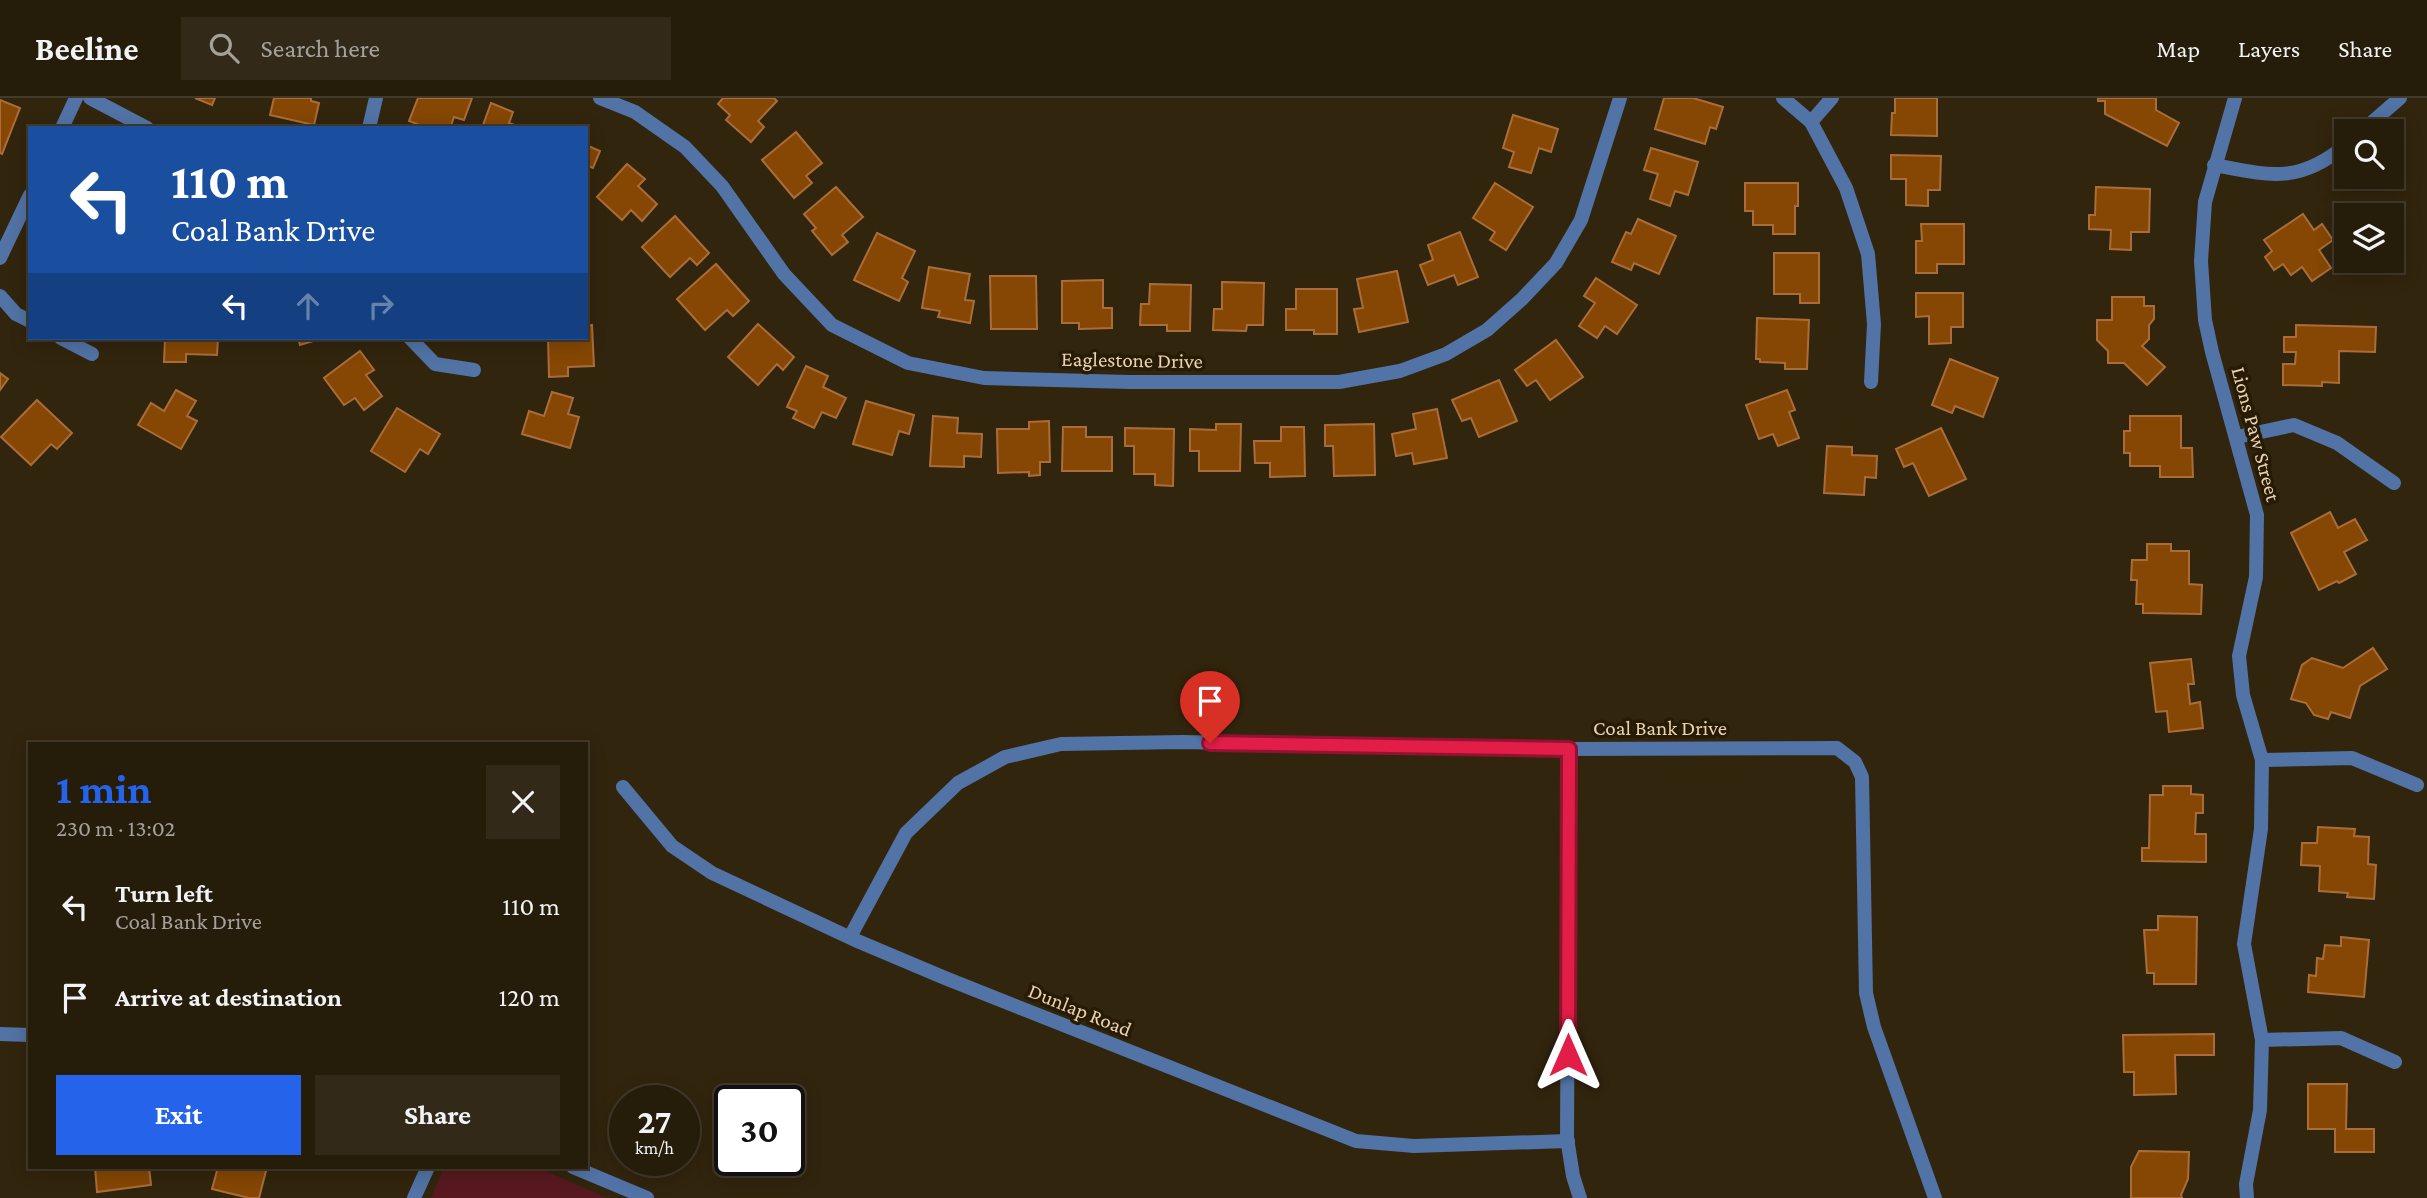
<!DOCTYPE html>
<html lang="en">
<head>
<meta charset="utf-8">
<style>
  body { margin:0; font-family:"Crimson Pro",serif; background:#322918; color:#f1f3f6; height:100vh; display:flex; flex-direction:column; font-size:26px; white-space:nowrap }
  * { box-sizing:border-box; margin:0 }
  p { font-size:23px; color:#a4a19c }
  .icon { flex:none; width:38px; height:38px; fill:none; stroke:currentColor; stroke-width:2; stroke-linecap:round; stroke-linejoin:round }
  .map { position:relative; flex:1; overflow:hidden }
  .drawer { position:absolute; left:28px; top:644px; width:560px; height:427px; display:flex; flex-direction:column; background:#261c0a; border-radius:0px; box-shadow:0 4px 18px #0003,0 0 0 2px #423a2b }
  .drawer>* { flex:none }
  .top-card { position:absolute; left:28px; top:28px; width:560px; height:214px; border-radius:0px; box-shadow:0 4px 18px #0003,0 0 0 2px #423a2b; background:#1a4fa0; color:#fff; overflow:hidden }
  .tools { position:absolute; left:2334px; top:21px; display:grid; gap:14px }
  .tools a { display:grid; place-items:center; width:70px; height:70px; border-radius:0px; background:#261c0a; box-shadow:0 4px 18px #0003,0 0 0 2px #423a2b; font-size:35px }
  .speed { position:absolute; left:609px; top:987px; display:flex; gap:14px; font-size:35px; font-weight:700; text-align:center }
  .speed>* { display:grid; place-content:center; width:91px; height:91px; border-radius:50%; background:#261c0a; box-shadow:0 4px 18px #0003,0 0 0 2px #423a2b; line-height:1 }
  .speed small { font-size:18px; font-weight:400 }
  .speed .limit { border:4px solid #111; border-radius:10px; background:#fff; color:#111 }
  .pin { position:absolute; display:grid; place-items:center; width:60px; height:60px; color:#fff; margin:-72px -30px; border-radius:50% 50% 50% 0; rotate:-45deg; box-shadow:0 0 7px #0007 }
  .pin .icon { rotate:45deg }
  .me { position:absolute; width:77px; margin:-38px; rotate:0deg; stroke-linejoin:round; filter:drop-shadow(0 0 5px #0008) }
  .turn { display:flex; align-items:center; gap:24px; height:147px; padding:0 28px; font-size:32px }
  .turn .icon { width:91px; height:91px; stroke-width:2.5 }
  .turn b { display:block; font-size:49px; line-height:60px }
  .lanes { display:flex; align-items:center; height:66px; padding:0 28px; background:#0003; justify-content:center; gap:35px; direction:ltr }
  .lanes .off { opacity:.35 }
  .round { display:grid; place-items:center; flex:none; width:74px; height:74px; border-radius:0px; background:#322918 }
  .headline { display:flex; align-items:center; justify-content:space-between; height:119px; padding:0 28px }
  h1 { font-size:42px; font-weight:700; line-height:52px; color:#2563eb }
  .button { display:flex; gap:14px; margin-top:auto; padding:14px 28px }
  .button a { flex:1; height:80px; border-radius:0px; background:#2563eb; color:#fff; font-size:28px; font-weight:700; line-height:80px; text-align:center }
  .button a+a { background:#322918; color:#f1f3f6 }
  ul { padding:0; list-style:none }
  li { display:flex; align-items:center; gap:21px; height:91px; padding:0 28px }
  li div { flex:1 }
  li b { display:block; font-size:26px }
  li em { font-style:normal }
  header { display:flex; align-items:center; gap:42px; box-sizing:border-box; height:98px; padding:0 35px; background:#261c0a; border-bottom:2px solid #423a2b }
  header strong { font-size:33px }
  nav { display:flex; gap:38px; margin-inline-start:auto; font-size:24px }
  .search { width:490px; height:63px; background:#322918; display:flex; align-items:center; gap:18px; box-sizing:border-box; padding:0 24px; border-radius:0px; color:#a4a19c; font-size:26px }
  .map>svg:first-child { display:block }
  .green { fill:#57191f }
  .building { fill:#854703; stroke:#aa6d3a; stroke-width:2 }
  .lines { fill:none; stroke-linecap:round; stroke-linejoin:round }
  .minor { stroke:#5173a5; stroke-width:14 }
  .route-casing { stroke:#92132f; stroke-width:18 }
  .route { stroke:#e11d48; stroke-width:12 }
  .labels { text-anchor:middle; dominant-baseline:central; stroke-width:7; stroke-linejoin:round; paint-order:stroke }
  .street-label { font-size:21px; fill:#e9d3b2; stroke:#281b05 }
</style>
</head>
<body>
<header>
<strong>Beeline</strong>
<div class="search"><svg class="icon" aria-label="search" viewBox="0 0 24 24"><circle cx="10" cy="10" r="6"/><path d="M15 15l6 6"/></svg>Search here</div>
<nav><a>Map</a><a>Layers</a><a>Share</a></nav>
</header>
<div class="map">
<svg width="2427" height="1100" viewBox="0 0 2427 1100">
  <rect width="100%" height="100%" fill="#32250e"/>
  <path class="green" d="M444,1069h92l71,31h-176z"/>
  <g class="building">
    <path d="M195,0h20l-3,7z"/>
    <path d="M274,0h37v3l8,2 -5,22 -44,-10z"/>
    <path d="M418,0h54l-8,22 -10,-3 -4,11h-23l-18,-7z"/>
    <path d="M723,0h51l3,3 -19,20 6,6 -13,15 -25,-22 4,-5 -12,-11z"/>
    <path d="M1664,0h29l30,9 -7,22 -6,-2 -5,17 -50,-15z"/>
    <path d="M1895,0h42v38l-46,-1 1,-22h3z"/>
    <path d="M2098,0h58v12l23,13 -12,23 -62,-32v-13h-7z"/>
    <path d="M0,2l20,8 -18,46 -2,-1z"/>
    <path d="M491,5l22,9 -4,11 13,5h-40z"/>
    <path d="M1513,17l45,14 -7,23 -12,-4 -8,25 -22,-6 5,-15 -11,-4z"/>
    <path d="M796,34l26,31 -16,13 6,7 -18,15 -32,-38z"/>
    <path d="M586,47l14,6 -7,17 -7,-3z"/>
    <path d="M1651,50l47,14 -10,33 -13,-4 -5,15 -20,-7 8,-25 -14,-4z"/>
    <path d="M1891,57l50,1 -1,34h-12v16l-22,-1v-26h-15z"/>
    <path d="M627,66l18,15 -7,7 19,18 -15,17 -11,-11 -9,10 -25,-23z"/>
    <path d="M1495,85l38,24 -27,43 -16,-10 5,-8 -22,-14z"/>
    <path d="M1745,85h53v23h-3v28h-22v-9h-20v-14h-8z"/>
    <path d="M836,89l27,30 -21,18 6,7 -16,13 -20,-24 4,-3 -12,-14z"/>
    <path d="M2096,89l54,2 -1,43h-18v18l-21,-1 1,-19 -22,-1v-14h6z"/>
    <path d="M2303,116l11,16 8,-6 11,16 -14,10 12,18 -19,13 -10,-14 -11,8 -8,-11 -9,6 -9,-13 7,-6 -8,-11z"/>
    <path d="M675,118l34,37 -12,12 -7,-7 -20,19 -28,-30z"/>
    <path d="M1638,121l38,17 -17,38 -25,-11 -3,7 -19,-8 14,-30 5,2z"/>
    <path d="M1921,126h43v40h-27v9h-21v-32h6z"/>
    <path d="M1460,134l18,45 -20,8 -4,-10 -26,10 -8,-20 13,-5 -5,-15z"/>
    <path d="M877,135l38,18 -13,27 6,4 -9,19 -45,-21z"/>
    <path d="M1774,155h45v50h-19v-9h-26z"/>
    <path d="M716,166l33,37 -16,15 -6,-6 -22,20 -28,-31z"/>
    <path d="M929,169l41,7 -5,26 9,1 -4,22 -32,-6 2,-6 -18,-3z"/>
    <path d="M1397,173l11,51 -49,10 -5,-23 9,-1 -6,-29z"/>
    <path d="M990,178h46l1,53h-46z"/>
    <path d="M1596,180l41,27 -20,29 -12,-8 -8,12 -18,-12 16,-23 -11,-7z"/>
    <path d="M1103,182v28h9v20l-33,1v-6h-17v-42z"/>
    <path d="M1222,184l42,1 -1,42h-16l-1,6 -33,-1 1,-21h8z"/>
    <path d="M1150,186l41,1 -1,46h-23v-6h-27l1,-21h8z"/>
    <path d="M1296,191h41v45h-23v-4h-28v-21h10z"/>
    <path d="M1916,195h47v34h-12v16l-22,1v-28l-13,1z"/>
    <path d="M2112,199h32v9h10v13l-5,6v14l-7,7 23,21 -18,18 -23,-22h-16v-12l-11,-11v-20h15z"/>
    <path d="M1757,220l52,2 -2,49h-22v-6l-25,-1v-3h-4z"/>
    <path d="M758,226l36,33 -11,13 -6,-6 -19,21 -30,-28z"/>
    <path d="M592,227l2,41 -26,1v9l-19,1 -1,-39h38v-12z"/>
    <path d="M2296,227l80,2 -1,25 -36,-1v32l-17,-1v4l-39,-1v-21h12l1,-12h-12v-15h12z"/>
    <path d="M165,240h53l-1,17 -31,-1v8h-22z"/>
    <path d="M298,240h25l-23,7z"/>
    <path d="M1556,242l27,37 -33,23 -14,-20 -9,6 -12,-16z"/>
    <path d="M360,253l14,19 -8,5 16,21 -18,14 -9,-12 -11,7 -20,-27z"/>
    <path d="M1950,261l48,19 -15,39 -28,-11 -3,7 -20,-8z"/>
    <path d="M806,268l22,10 -5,11 23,11 -10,20 -14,-6 -8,16 -21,-10 4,-7 -10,-4z"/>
    <path d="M0,275l8,6 -8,11z"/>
    <path d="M1499,282l18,41 -38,16 -8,-19 -9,3 -10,-21z"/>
    <path d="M176,292l20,11 -9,15 10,5 -16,28 -43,-24 13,-22 13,8z"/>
    <path d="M1787,292l8,20 -6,2 10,26 -21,8 -5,-12 -14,5 -13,-34z"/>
    <path d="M552,294l21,6 -5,16 11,3 -9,31 -48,-14 7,-23 15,5z"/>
    <path d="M37,302l35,33 -15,16 -6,-5 -20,21 -30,-28z"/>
    <path d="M866,303l48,14 -5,19 -10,-3 -7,24 -39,-11z"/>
    <path d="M397,310l43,26 -12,20 -8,-5 -15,23 -34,-21z"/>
    <path d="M1437,311l10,49 -33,6 -2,-11 -16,3 -4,-22 24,-5 -3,-15z"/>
    <path d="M933,318l25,2 -1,15 25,1 -1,23 -17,-1v11l-34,-1z"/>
    <path d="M2130,318h51v32h11l1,29h-33v-11h-30v-13h-6v-22h6z"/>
    <path d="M1049,323l1,41h-10v13l-11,1v-4l-31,1 -1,-44h32v-7z"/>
    <path d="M1216,326h25l-1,47h-41v-20h-9v-22l26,1z"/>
    <path d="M1374,326l1,51 -41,1 -1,-30h-8v-21z"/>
    <path d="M1063,329h23v10h26v34h-50z"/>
    <path d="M1281,329h23l1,49 -35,1v-14h-15l-1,-22h27z"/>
    <path d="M1125,330l49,1 -1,57 -18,-1v-11h-21v-28h-9z"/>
    <path d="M1941,330l25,51 -37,17 -16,-33 -9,4 -8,-18z"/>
    <path d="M1827,348l25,1v8l25,1 -1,22 -11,-1 -1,18 -40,-2z"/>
    <path d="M2330,414l8,16 17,-9 12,21 -23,12 12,22 -17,9 -2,-2 -18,9 -28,-57z"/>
    <path d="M2147,446h24v7h18v33l13,1 -1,29 -58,-1v-9h-7l1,-24h-6l1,-20h15z"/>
    <path d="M2373,550l14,21 -27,17 -10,32 -19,-6 -3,7 -14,-4 -8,-12 -15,-4 11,-34 10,-7 31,10z"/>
    <path d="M2191,561l3,25h-6l2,20 10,-2 3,26 -34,4 -2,-21 -11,1 -6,-49z"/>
    <path d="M2163,688h28v8l12,1v18h-7l-1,21h11v28l-64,-1v-13h7l1,-53h13z"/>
    <path d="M2318,729l37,2 -1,7 15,1 -1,27 8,1 -2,34 -27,-2 1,-4 -29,-2 1,-25 -19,-1 1,-22h15z"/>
    <path d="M2158,818l39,1 -1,67h-42v-11h-7l-3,-43h14z"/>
    <path d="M2341,839l28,3 -5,57 -56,-5 1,-17 7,1 1,-18 6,1 2,-14 16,1z"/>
    <path d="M2214,936v21h-39l1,39 -42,1v-23h-10l-1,-37z"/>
    <path d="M2308,986h39l-1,45h28v23h-39v-23h-27z"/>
    <path d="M2139,1053l50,1 -1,27 -7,16 1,3h-51v-31z"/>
    <path d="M95,1069h54l2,18 -54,7z"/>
    <path d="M218,1069h49l-8,31h-10l-37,-9z"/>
  </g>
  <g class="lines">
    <g class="minor">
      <path d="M90,0l57,30"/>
      <path d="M600,0l35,14 50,35 37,39 62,88 48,51 76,38 76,15 145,4h210l61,-11 46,-17 41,-24 35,-31 34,-36 25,-43 39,-122"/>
      <path d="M1783,0l28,24 35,66 22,66 6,70 -3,58"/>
      <path d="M2235,0l-30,104 -4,59 4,59 7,32 45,163 -1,62 -17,79 4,39 19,65 -1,69 -17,115 18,96 -2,70 -14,74 1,14"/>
      <path d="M1811,24l21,-24"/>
      <path d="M62,30l14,-30"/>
      <path d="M369,30l7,-30"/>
      <path d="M2362,33l38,-33"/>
      <path d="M2214,67c57,11 86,19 133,-21"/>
      <path d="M0,160l30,-63"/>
      <path d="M0,198l16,18 14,7"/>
      <path d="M61,240l31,16"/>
      <path d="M410,240l25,26 39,6"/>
      <path d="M2237,339l57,-12 43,18 57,40"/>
      <path d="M1569,651l-2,389 6,38 7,22"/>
      <path d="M2262,662l90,-2 65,27"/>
      <path d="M623,689l49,59 40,27 143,67 90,38 411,163 58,5 154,-5"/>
      <path d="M850,839l56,-104 52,-50 47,-26 56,-13 121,-2 387,7 268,-1 18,14 7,15 4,216 8,34 61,171"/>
      <path d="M0,936l30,1"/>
      <path d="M2262,942l79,-2 54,24"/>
      <path d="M573,1069l74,31"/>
      <path d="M414,1100l14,-31"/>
    </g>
  </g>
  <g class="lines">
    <defs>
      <path id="route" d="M1210,645l359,6 -1,306"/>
    </defs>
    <use href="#route" class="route-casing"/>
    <use href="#route" class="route"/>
  </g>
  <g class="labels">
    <g class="street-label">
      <text transform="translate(1132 262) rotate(1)">Eaglestone Drive</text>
      <text transform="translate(2256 336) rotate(75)">Lions Paw Street</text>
      <text x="1660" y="630">Coal Bank Drive</text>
      <text transform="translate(1080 912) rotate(22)">Dunlap Road</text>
    </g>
  </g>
</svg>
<div class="tools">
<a><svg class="icon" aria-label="search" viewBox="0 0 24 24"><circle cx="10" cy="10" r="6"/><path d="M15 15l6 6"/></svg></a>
<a><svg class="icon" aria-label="layers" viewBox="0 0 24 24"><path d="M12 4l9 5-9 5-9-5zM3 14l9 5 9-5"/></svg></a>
</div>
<div class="speed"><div>27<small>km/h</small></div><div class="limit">30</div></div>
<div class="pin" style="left:1210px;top:645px;background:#d93025"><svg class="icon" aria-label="arrive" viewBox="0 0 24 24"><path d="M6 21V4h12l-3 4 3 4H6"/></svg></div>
<svg class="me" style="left:1568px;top:957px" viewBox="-20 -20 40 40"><path d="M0-17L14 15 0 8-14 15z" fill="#e11d48" stroke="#fff" stroke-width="4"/></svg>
<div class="top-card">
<div class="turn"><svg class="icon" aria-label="left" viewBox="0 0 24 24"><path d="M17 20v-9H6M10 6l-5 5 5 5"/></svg><div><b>110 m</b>Coal Bank Drive</div></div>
<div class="lanes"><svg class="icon" aria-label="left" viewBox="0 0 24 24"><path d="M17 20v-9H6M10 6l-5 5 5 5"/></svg><svg class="icon off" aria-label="ahead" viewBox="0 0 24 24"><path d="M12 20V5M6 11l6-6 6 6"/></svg><svg class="icon off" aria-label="right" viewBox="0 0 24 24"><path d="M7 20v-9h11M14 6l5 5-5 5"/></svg></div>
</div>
<section class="drawer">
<div class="headline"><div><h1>1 min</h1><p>230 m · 13:02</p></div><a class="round"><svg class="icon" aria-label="close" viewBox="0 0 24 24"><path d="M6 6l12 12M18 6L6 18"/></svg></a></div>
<ul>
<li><svg class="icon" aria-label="left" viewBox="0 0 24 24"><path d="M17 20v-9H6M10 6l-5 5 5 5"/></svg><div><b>Turn left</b><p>Coal Bank Drive</p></div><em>110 m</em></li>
<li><svg class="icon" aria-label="arrive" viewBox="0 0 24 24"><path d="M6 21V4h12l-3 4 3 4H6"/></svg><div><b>Arrive at destination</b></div><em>120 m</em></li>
</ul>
<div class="button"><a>Exit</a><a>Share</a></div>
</section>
</div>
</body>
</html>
